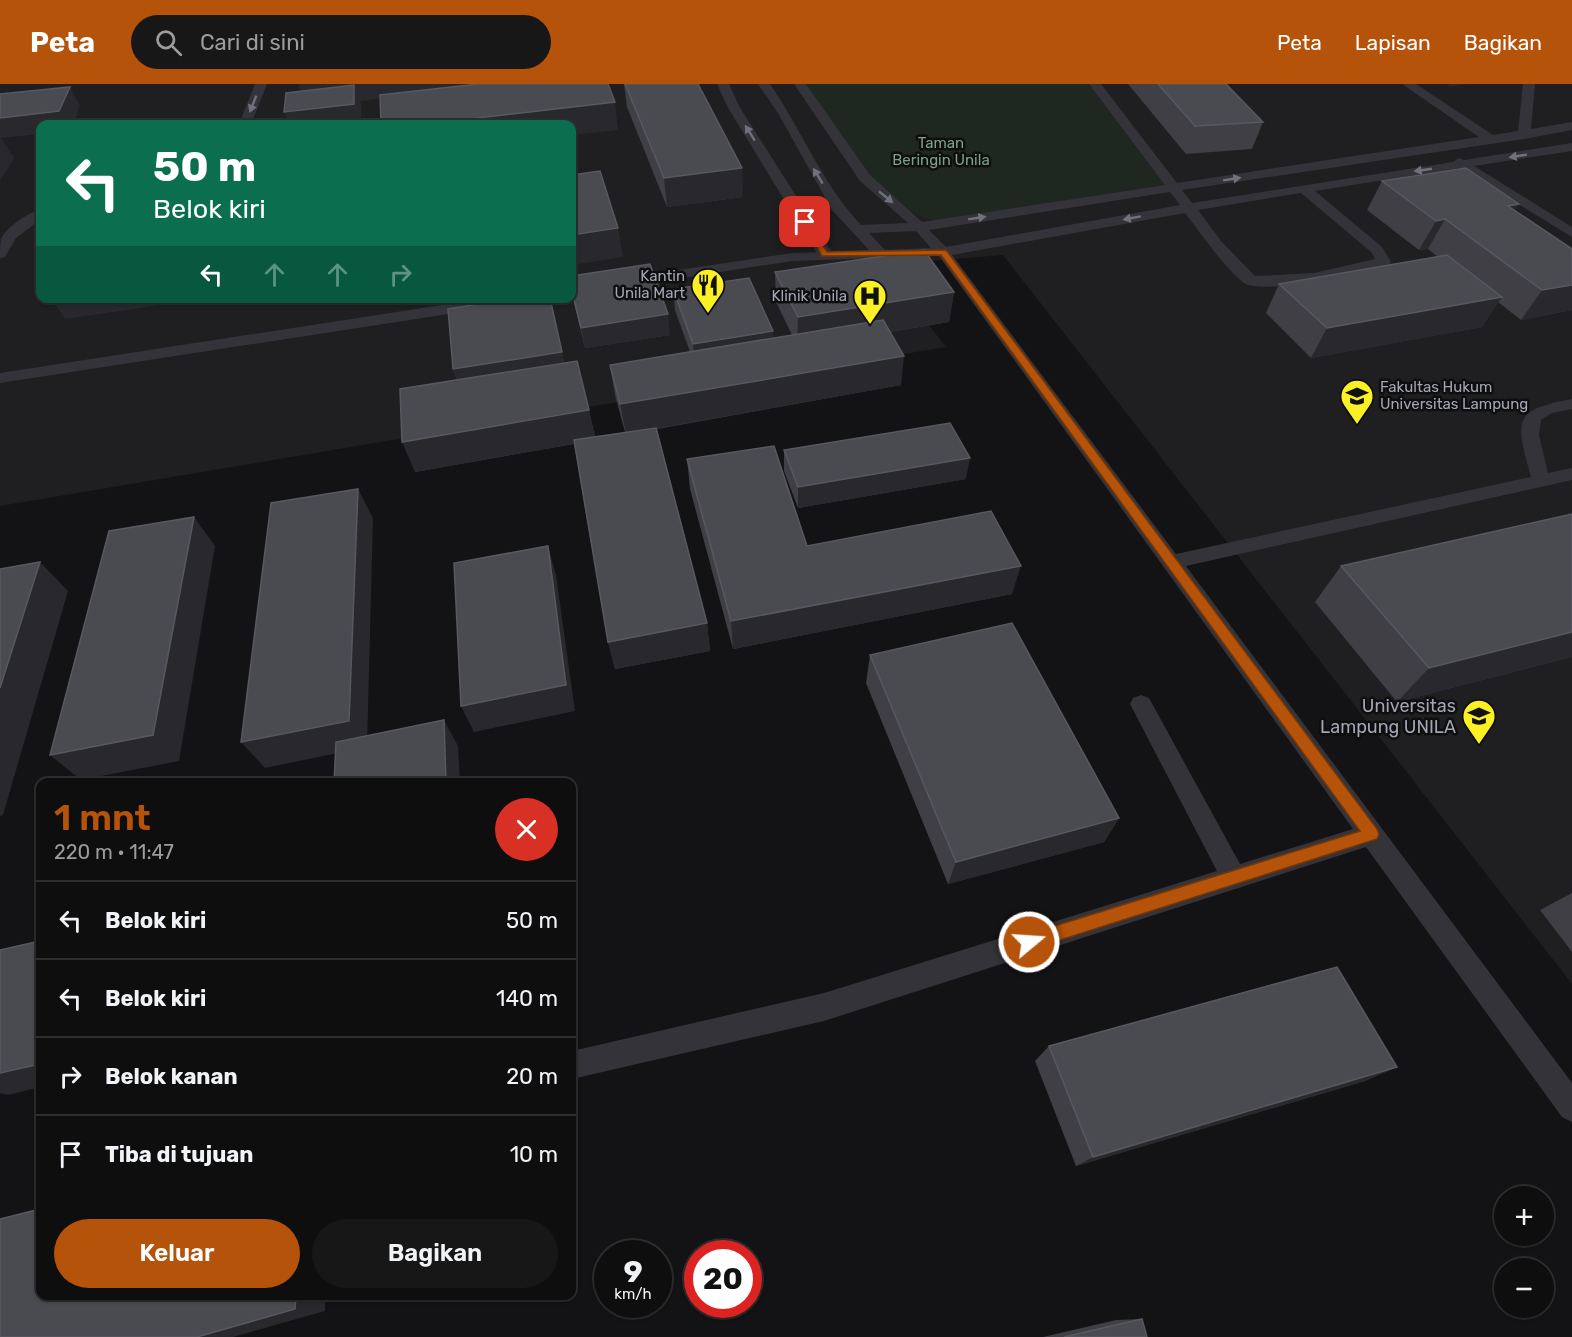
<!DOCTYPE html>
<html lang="id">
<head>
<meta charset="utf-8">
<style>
  body { margin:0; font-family:Rubik,sans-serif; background:#171718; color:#f1f3f6; height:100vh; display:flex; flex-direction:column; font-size:22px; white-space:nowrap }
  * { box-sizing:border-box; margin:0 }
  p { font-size:20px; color:#9b9c9e }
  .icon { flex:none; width:33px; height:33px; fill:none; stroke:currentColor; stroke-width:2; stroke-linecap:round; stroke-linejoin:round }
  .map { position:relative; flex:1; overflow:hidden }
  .sheet { position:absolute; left:36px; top:694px; width:540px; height:522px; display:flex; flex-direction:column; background:#0e0e0f; border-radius:12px; box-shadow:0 2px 4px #0004,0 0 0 2px #2e2e2f }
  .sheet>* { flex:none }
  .guide { position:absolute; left:36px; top:36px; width:540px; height:183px; border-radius:12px; box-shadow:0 2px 4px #0004,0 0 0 2px #2e2e2f; background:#0b6e4f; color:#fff; overflow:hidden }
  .buttons { position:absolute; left:1494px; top:1102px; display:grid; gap:12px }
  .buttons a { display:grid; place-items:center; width:60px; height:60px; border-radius:50%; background:#0e0e0f; box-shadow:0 2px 4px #0004,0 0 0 2px #2e2e2f; font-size:30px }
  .speed { position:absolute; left:594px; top:1156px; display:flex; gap:12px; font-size:30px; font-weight:700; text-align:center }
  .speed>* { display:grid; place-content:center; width:78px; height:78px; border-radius:50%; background:#0e0e0f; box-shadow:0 2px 4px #0004,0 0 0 2px #2e2e2f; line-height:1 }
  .speed small { font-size:15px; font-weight:400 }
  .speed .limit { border:9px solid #d22; background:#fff; color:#111 }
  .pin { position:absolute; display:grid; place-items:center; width:51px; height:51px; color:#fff; margin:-26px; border-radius:12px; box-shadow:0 3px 9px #0006 }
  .me { position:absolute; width:66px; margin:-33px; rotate:72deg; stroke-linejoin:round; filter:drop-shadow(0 0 4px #0008) }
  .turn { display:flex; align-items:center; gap:21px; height:126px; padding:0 18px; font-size:27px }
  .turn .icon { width:78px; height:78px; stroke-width:2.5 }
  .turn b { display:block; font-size:42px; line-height:51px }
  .lanes { display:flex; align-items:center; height:57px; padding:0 18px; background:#0003; justify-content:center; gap:30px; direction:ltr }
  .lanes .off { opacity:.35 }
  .round { display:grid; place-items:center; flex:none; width:63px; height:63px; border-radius:32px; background:#171718 }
  .overview { display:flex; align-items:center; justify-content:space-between; height:102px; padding:0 18px }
  h1 { font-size:36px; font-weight:600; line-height:45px; color:#b45309 }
  .button { display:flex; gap:12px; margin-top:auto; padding:12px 18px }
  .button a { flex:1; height:69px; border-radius:36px; background:#b45309; color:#fff; font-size:24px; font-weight:600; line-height:69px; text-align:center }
  .button a+a { background:#171718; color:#f1f3f6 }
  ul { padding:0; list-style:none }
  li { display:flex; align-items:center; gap:18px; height:78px; padding:0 18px; border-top:2px solid #2e2e2f }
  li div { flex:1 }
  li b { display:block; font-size:22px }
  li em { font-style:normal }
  header { display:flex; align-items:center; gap:36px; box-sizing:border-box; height:84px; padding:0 30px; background:#b45309; color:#fff }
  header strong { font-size:28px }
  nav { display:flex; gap:33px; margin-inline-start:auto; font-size:21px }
  .search { width:420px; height:54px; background:#171718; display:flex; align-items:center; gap:15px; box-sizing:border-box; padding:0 21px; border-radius:33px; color:#9b9c9e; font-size:22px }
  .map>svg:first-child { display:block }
  .built { fill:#1f1e21; fill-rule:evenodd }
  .green { fill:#1f2721 }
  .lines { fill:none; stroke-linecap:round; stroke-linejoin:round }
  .lane { fill:#343339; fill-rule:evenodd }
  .wall { fill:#3f3f45 }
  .shaded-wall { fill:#29282c }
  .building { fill:#4a4a51; stroke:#585861; stroke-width:1.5 }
  .oneway { fill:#71717e }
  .route { fill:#b45309; stroke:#753606; stroke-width:1.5 }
  .labels { text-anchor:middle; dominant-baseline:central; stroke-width:5; stroke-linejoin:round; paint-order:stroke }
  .far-park-label { font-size:15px; fill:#79a287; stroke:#0e0e0f }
  .far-poi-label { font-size:15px; fill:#a3a4b6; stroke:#0e0e0f; text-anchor:end }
  .poi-label { font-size:18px; fill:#a3a4b6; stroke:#0e0e0f; text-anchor:end }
</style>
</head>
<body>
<header>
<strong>Peta</strong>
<div class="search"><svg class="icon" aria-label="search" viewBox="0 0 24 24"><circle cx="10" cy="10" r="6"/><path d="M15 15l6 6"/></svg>Cari di sini</div>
<nav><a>Peta</a><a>Lapisan</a><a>Bagikan</a></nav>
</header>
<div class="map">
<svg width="1572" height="1253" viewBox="0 0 1572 1253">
  <rect width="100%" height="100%" fill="#131214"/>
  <path class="built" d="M0,0h1572v900l-569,-729 -121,10 64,82 -946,159zM40,40h532v174h-532z"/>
  <path class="green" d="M802,0h291l77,100 -232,37c-65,-11 -102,-88 -136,-137z"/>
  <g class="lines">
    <g class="lane">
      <path d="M255,0h12l-16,40h-12z"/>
      <path d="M717,0h12l10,22 92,145 38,-1 -37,-40 -54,-97 -20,-29h12c31,45 53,101 91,141l47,-2 -48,-42 -66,-97h12l64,91 52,47 243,-37 -76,-101h12l76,99 302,-46 -77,-53h14l77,51 25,-4 5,-47h12l-4,45 41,-7v8l-48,9 -342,51 10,13 261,-41 6,-4 5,2 108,-17v8l-98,15 98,61v10l-112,-69 -145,23 67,56 9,15 -2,3c-25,6 -124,31 -145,18 -16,-11 -46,-53 -59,-70l-233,42 224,299 355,-77c-15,-55 -21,-67 41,-78v10l-20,4 -11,7 -2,15 9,38 24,-5v12l-386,86 386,517v39l-10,-5 -196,-270 -542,174 -252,58v-28l252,-58 393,-122 -87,-167 3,-6 8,-3 8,3 91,166 113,-35 -414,-573 -147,5 -220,34v-9l220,-33 24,-1 -89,-146zM1170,108l10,13 -234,42 -17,-17zM1301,109l70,59 4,7 -61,14 -59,3 -34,-35 -23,-31zM916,147l15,17 -46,2 -16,-17z"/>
      <path d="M40,126v10l-24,18 -11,19 -5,1c0,-5 0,-14 1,-19 6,-12 26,-26 39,-29z"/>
      <path d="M487,214h40l-7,5 -520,80v-10z"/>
    </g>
  </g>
  <g class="wall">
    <path d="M624,0h74l45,113 -76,10 -40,-100z"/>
    <path d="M1128,0h98l37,38 -11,27 -66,5z"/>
    <path d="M1382,97l133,29 57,39v61l-51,10 -23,-18 -16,25 -171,31 -45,-45 13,-29 159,-27 -10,-8 -9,1 -52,-40z"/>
    <path d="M775,188l179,20 -5,30 -59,10 11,53 -244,44 50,194 3,28 -95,18 -7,-27 -34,-198 -159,28 42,-92 -4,-11 111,-6 25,47 6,27 30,-5 -10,-37 -5,-30 80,-13 -15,-42 -2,-21 101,49 18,-3 -16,-33z"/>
    <path d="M572,192l98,59 -85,13 -13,-53z"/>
    <path d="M784,366l182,29 -168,29 -14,-37z"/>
    <path d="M687,375l120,87 205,48 -279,55 -43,-160z"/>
    <path d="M1341,482l231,91 -175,45 -82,-100z"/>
    <path d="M870,571l249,163 -15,24 -156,42 -82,-201z"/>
    <path d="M1572,809v59l-32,-42z"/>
    <path d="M1049,962l348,21 -32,14 -289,85 -41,-105z"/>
    <path d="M1142,1235l5,18h-104l73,-17z"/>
  </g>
  <g class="shaded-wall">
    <path d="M298,0h213l-151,17 1,3v19l-15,1h-56l-6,-12 23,-5z"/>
    <path d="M1449,0h21l-22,3z"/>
    <path d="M70,3l10,19 -7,18h-33v10l-39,4 13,20 -14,23v-63z"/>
    <path d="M615,18l3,28 -46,5v-11h-147z"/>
    <path d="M742,84l1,29 -76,10 -3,-29z"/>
    <path d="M1519,120l-19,29 8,-27z"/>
    <path d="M1445,135l-17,30 -9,1 17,-29z"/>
    <path d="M618,144l5,29 -51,8v-30z"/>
    <path d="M1572,201v25l-51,10 21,-30z"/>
    <path d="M954,208l-5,30 -152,25 1,-30z"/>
    <path d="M1502,213l-20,30 -171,31 16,-30z"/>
    <path d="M51,214h158l-144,21z"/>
    <path d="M550,214l19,84 -105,17 -11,-30z"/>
    <path d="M668,230l2,21 -85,13 -4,-20z"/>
    <path d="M773,247l1,20 -79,14 -2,-21z"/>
    <path d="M904,272l-3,29 -275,49 -6,-30z"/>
    <path d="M589,326l6,30 -180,32 -13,-30z"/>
    <path d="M970,374l-4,21 -168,29v-21z"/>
    <path d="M358,405l15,29 -6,229 -102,21 -24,-26z"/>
    <path d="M194,433l21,29 -36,215 -98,19 -31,-25z"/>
    <path d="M548,462l8,29 19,136 -101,21 -13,-26z"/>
    <path d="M40,478l28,29 -65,224 -3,1v-128z"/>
    <path d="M1021,482l-9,28 -279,55 -2,-28z"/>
    <path d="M707,539l3,28 -95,18 -7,-27z"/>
    <path d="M1572,548v25l-175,45 32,-34z"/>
    <path d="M444,636l14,26 2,37h-14z"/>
    <path d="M1119,734l-15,24 -156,42 8,-22z"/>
    <path d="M40,980v23l-32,8 -8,-2v-20z"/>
    <path d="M1397,983l-32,14 -289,85 17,-9z"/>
    <path d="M296,1212h29v15l-92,26h-36z"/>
  </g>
  <g class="building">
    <path d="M478,0h130l7,18 -190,22h-44l-1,-29z"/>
    <path d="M625,0h73l44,84 -78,10z"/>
    <path d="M1158,0h68l37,38 -68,4z"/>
    <path d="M354,1v19l-70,8 2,-19z"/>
    <path d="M70,3l-11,24 -59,7v-24z"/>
    <path d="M1466,84l53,36 -11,2 64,43v36l-30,5 -97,-71 -9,2 -54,-40z"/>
    <path d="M600,87l18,57 -46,7v-60z"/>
    <path d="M924,166l30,42 -156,25 -23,-45z"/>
    <path d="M1447,171l55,42 -175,31 -48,-44z"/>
    <path d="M650,180l18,50 -87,14 -9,-37v-15z"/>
    <path d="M749,194l24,53 -80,13 -20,-55z"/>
    <path d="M518,214h32l12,54 -109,17 -5,-60z"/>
    <path d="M883,236l21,36 -284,48 -10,-39z"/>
    <path d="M577,277l12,49 -187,32 -2,-53z"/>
    <path d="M950,339l20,35 -172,29 -14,-37z"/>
    <path d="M656,344l51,195 -99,19 -34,-202z"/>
    <path d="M774,362l33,100 184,-35 30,55 -290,55 -44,-162z"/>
    <path d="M358,405l-9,232 -108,21 30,-239z"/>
    <path d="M1572,430v118l-143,36 -88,-102z"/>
    <path d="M194,433l-41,218 -103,20 59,-224z"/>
    <path d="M548,462l18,139 -105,21 -7,-143z"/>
    <path d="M40,478l-40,126v-119z"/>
    <path d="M1012,539l107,195 -163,44 -86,-207z"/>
    <path d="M444,636l2,63h-112l2,-41z"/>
    <path d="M40,857v123l-40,9v-123z"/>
    <path d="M1337,883l60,100 -304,90 -44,-111z"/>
    <path d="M40,1125v87h256l-1,13 -98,28h-197v-118z"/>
    <path d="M1142,1235l5,18h-83z"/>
  </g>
  <defs><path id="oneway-solid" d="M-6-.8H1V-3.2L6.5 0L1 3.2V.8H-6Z" transform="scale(1.5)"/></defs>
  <g class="oneway">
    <use href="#oneway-solid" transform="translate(253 20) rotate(112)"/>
    <use href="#oneway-solid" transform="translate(750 49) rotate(-122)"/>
    <use href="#oneway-solid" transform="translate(1518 72) rotate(171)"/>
    <use href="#oneway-solid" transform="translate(1423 86) rotate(172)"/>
    <use href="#oneway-solid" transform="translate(818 92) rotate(-121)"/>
    <use href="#oneway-solid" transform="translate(1232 95) rotate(-9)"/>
    <use href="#oneway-solid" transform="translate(886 113) rotate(39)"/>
    <use href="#oneway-solid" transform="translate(977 134) rotate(-9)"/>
    <use href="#oneway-solid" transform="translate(1132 134) rotate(170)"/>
  </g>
  <path class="route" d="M802,136h6l19,32 119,-2 431,579 2,5 -2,5 -348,111 -6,-2 -2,-6 2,-6 6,-2 331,-103 -419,-576 -119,1z"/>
  <defs>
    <symbol id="restaurant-pin" viewBox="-11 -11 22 30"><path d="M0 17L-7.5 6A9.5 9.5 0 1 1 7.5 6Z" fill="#fbf024" stroke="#0e0e0f"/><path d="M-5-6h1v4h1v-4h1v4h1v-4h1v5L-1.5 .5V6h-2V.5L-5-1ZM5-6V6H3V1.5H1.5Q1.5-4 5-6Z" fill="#111"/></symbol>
    <symbol id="hospital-pin" viewBox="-11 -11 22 30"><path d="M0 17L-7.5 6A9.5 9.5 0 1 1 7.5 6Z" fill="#fbf024" stroke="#0e0e0f"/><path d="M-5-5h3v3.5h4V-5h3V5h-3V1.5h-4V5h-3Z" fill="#111"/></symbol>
    <symbol id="university-pin" viewBox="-11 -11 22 30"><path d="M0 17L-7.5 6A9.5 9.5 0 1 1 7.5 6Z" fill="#fbf024" stroke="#0e0e0f"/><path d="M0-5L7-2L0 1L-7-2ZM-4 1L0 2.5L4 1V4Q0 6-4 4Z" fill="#111"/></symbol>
  </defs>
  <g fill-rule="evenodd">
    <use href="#restaurant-pin" x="689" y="182" width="38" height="52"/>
    <use href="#hospital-pin" x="851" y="193" width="38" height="52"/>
    <use href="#university-pin" x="1338" y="293" width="38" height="52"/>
    <use href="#university-pin" x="1460" y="613" width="38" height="52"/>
  </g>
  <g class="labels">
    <g class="far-park-label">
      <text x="941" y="59">Taman<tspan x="941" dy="17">Beringin Unila</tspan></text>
    </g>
    <g class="far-poi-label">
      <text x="685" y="192">Kantin<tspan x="685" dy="17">Unila Mart</tspan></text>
      <text x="847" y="212">Klinik Unila</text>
      <text x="1380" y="303" text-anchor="start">Fakultas Hukum<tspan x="1380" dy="17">Universitas Lampung</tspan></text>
    </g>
    <g class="poi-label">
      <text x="1456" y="622">Universitas<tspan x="1456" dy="21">Lampung UNILA</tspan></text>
    </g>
  </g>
</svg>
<div class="buttons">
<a>+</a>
<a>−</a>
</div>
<div class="speed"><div>9<small>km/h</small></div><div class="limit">20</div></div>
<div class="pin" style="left:805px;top:138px;background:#d93025"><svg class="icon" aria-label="arrive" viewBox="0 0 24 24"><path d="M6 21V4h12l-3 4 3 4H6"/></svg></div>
<svg class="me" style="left:1029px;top:858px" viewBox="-20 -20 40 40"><circle r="17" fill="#b45309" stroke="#fff" stroke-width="3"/><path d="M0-11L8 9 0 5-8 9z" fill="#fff"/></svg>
<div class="guide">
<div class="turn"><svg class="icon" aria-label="left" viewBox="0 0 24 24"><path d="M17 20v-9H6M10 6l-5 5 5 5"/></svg><div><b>50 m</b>Belok kiri</div></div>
<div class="lanes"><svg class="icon" aria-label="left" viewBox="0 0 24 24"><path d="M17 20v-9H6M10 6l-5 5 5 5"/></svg><svg class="icon off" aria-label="ahead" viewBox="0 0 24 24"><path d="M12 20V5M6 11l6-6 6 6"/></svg><svg class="icon off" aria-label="ahead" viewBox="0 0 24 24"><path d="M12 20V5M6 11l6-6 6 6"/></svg><svg class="icon off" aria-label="right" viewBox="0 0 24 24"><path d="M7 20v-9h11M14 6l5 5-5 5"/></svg></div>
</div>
<section class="sheet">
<div class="overview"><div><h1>1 mnt</h1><p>220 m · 11:47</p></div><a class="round" style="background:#d93025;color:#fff"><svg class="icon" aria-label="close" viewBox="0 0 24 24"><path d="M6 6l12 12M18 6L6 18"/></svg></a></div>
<ul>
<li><svg class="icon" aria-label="left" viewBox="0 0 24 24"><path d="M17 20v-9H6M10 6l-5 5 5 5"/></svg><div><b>Belok kiri</b></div><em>50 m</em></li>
<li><svg class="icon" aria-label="left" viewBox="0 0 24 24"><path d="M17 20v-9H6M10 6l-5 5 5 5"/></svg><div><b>Belok kiri</b></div><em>140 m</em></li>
<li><svg class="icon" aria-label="right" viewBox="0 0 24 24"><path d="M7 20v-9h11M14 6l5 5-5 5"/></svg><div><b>Belok kanan</b></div><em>20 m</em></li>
<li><svg class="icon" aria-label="arrive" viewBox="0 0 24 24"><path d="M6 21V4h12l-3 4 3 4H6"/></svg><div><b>Tiba di tujuan</b></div><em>10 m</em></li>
</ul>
<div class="button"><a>Keluar</a><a>Bagikan</a></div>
</section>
</div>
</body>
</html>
